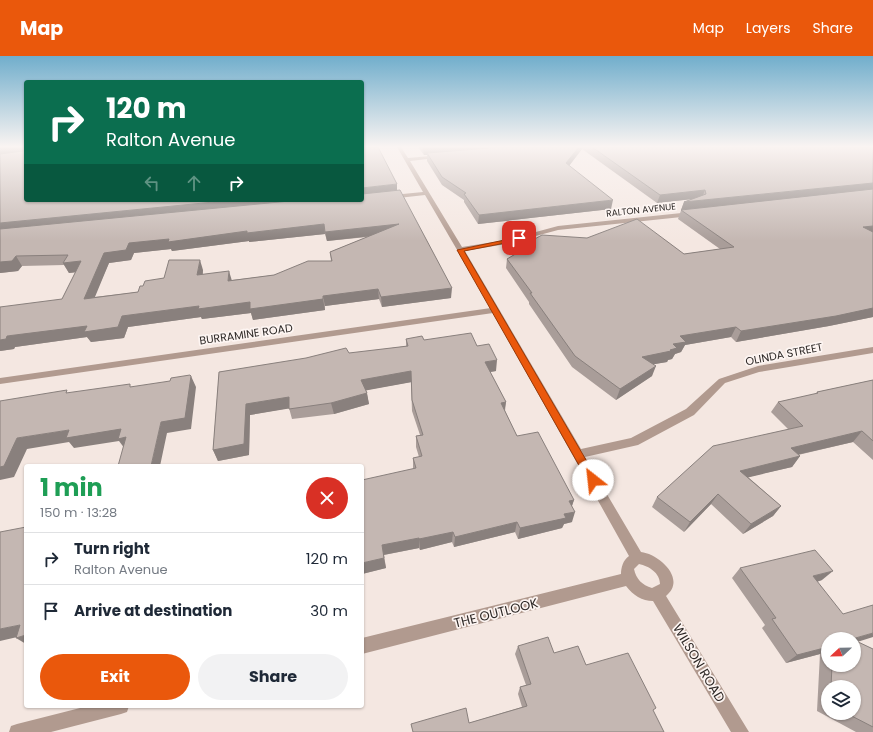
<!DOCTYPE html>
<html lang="en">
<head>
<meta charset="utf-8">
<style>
  body { margin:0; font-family:Poppins,sans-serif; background:#f2f2f3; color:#1f2937; height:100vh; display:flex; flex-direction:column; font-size:15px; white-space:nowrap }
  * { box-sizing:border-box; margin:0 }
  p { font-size:13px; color:#747a83 }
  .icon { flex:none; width:22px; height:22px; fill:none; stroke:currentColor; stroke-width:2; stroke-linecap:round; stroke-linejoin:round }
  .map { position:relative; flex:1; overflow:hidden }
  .side { position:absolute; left:24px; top:408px; width:340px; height:244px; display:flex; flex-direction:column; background:#fff; border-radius:4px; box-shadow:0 1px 3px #0004 }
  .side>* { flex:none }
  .hud { position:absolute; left:24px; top:24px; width:340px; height:122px; border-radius:4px; box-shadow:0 1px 3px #0004; background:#0b6e4f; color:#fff; overflow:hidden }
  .needle { width:26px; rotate:248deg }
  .buttons { position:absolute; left:821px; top:576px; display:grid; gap:8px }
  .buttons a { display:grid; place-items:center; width:40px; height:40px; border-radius:50%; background:#fff; box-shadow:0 1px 3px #0004; font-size:20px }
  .pin { position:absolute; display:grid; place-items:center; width:34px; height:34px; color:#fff; margin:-17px; border-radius:8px; box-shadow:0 2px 6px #0006 }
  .me { position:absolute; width:44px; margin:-22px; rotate:331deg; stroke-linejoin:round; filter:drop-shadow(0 0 3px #0008) }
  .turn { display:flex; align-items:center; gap:14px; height:84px; padding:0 16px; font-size:18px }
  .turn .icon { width:52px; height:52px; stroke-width:2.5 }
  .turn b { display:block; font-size:28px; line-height:34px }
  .lanes { display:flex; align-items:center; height:38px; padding:0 16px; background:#0003; justify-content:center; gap:20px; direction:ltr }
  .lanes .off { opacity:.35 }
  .round { display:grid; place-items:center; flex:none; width:42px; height:42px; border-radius:21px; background:#f2f2f3 }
  .headline { display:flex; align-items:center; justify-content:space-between; height:68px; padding:0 16px }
  h1 { font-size:24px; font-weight:700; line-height:30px; color:#1e9e55 }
  .action { display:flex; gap:8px; margin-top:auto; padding:8px 16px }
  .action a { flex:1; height:46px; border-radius:24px; background:#ea580c; color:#fff; font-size:16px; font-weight:700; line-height:46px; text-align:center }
  .action a+a { background:#f2f2f3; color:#1f2937 }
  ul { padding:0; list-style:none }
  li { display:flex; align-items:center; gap:12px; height:52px; padding:0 16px; border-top:1px solid #e0e1e3 }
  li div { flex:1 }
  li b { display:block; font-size:15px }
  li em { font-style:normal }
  header { display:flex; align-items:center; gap:24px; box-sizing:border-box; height:56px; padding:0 20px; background:#ea580c; color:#fff }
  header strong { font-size:19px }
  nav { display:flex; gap:22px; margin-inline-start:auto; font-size:14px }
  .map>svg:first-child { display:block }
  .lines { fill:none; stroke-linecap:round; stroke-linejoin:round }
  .minor { fill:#b19a8f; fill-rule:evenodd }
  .wall { fill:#a99d99; fill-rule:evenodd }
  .shaded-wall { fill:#89807d }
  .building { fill:#c4b7b2; stroke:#89807d; fill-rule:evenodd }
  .route { fill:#ea580c; stroke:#983908 }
  .labels { text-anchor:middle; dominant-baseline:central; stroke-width:3.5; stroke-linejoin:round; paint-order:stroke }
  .far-street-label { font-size:9px; fill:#2d2826; stroke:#fdf5f2 }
  .street-label { font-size:11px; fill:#2d2826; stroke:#fdf5f2 }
  .near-street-label { font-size:13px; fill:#2d2826; stroke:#fdf5f2 }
</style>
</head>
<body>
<header>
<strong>Map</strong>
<nav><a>Map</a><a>Layers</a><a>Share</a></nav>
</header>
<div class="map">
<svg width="873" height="676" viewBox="0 0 873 676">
  <rect width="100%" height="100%" fill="#f4e7e1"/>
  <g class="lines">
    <g class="minor">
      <path d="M397,91h4l7,11 33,-3 3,2 -34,4 52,86 44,-7 52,-14 133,-14 3,2 -3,2 -133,14 -52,14 -41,7 116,198 50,-11 55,-29 33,-30 39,-13 115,-19v6l-114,19 -34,11 -31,32 -56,30 -53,12 56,95c18,2 46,27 25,44l83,136h-18l-78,-131c-11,0 -20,-6 -27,-15l-264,68v-16l259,-64c0,-6 2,-14 8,-18l-136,-243 -493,71v-6l491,-70 -66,-113 -63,7 -3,-2h3v-2l61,-6zM639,508c10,2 21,9 21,20l-8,4c-10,-3 -16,-9 -18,-19z"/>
      <path d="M88,650h41l-2,6 -6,2 -70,18h-42l2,-6 6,-2z"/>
    </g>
  </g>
  <g class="wall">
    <path d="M0,91l362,53 35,-10 54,108 -69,9 -3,-8 -54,7v4l-72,10 -2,-7 -49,6 -1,-2 -73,10 -4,11 -33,4 -4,-5 -72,10 -1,2 -14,2 62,-52 14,-27 -7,1 -5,-8 -42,1 -4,5 -18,2zM325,178l2,7 40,-4 -37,15 1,9 -57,14 -42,5 -29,-6v-4l-39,8 -21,8 -5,6 -44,5 15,-34 22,-3 3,-7 37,-4 1,2 77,-10v1z"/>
    <path d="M418,91h455v170l-44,9 -93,16 -5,-5 -46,8 -4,7 -6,2 -3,5 -4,1 -1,2 -13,2 -2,12 -36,24 -44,-33 -43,-63v-2l-23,-34 1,-9 13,-8v-4l164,7 36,-5 -42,-30 6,-17 8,-3 -35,4 -75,-54 -13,17 42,43 -133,15 -14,-22v-2l-22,-15 -15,-24v-6h-3z"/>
    <path d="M406,283l18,1 53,6 19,25 -6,1 16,30 -1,9 12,25 57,64 -2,6v16l-8,2 -2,4 -44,11 -3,-7 -61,15 -2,-5 -32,8 -1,-2 -35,7 2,13 -24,6 51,-105v-11l6,-1 -3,-10v-11l4,-1 -8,-24 -1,-29 -45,8 3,14 -35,10 -42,5 -3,-11 -39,7 -1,40 -31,6 -5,-11 6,-78 187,-26z"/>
    <path d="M873,324v80l-20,-18 -55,13 2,1 -8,11 -44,10 33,29 -8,10 -30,18 -32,-30 -27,28 -32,-25 5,-10 131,-68 -17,-17 7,-10 37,-8 2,-2z"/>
    <path d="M740,512l82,12 -5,2 40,60 16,7v83h-17l-39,-21 3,-57 -34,9 -24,-35 3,-3 -33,-47zM828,583l26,26h-26zM828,631h26v26h-26z"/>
    <path d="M518,590l36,7 32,12 67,46 11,21h-251l-2,-8 58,-1 53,-16 -4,-13 2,-7 6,-2 -11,-31z"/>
  </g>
  <g class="shaded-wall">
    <path d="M11,91h11l4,7 -26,2v-8z"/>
    <path d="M436,91h102l-111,6v2h-3l-1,-7z"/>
    <path d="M579,91h4l-1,2 -17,22 1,-8z"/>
    <path d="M873,127v8l-192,19 3,-8z"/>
    <path d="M397,128v9l-35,3v-8z"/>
    <path d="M705,134l-3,8 -45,5 3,-8z"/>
    <path d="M234,144h92l-326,32v-9z"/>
    <path d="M613,144l-2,9 -133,15 1,-9z"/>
    <path d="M324,168l1,10 -76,8v-1l-77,10 -1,-2 -37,4 -3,7 -22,3 -19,46 -6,-10 20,-46 25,-10 118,-12z"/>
    <path d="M399,168v9l-72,8 -2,-9z"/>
    <path d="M873,170v8l-10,-7z"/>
    <path d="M16,200l6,10 -4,5 -18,2v-11z"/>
    <path d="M200,204l3,10 -2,15 -4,-10z"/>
    <path d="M81,205l6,10 -18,2 -6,-10z"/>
    <path d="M229,215l3,10h-4z"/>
    <path d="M452,232l-1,10 -69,9 -1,-10z"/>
    <path d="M378,233l1,10 -54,7 -2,-10z"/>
    <path d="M323,243l2,11 -72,10 -2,-7 -49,6 -1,-2 -73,10 -4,11 -33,4 -4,-5 -72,10 -1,2 -14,2v-11l7,-4 115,-20 77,-10 51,-4z"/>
    <path d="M873,252v9l-44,9 -93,16 5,-11z"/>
    <path d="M736,271l-5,10 -46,8 -4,7 -6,2 -3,5 -4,1 -1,2 -29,5 4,-10 31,-13 7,-8z"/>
    <path d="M497,304l-1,11 -12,2 1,-11z"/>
    <path d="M656,310l-4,10 -36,24 4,-11z"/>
    <path d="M411,315l1,11 -49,9 -2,-11z"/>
    <path d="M191,320l5,11 -5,42 -24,4 -7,33h-9l10,-44z"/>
    <path d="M367,337l2,11 -35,10 -3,-11z"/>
    <path d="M289,341l3,11 -42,7 -1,40 -31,6 -5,-11 33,-46z"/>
    <path d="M506,346l-2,11 -3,-10z"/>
    <path d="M121,373l12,19 -8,1 -6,-8 -45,7 -5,-6 -42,7 -13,28 -14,3v-13l17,-29 52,-8z"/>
    <path d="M862,375l-9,11 -70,16 8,-10z"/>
    <path d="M800,400l-8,11 -59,14 7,-10z"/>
    <path d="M718,438l-7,10 -27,28 6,-10z"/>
    <path d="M574,444l-4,11 -1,-10z"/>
    <path d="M781,450l-8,10 -30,18 8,-10z"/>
    <path d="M575,456l-3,10 -8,2 -2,4 -44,11 2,-11 44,-14z"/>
    <path d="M517,466l-2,10 -61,15 1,-10z"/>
    <path d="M453,476l-1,10 -32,8 -1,-11z"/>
    <path d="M419,482v10l-36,7 -1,-10z"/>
    <path d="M384,502l2,10 -24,6v-11z"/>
    <path d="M833,515l-11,9 -20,6 11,-10z"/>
    <path d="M20,569l6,10 -26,6v-12z"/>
    <path d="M873,577v4l-19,6v-4h-2z"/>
    <path d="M26,579v9l-10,-6z"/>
    <path d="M828,591v2l-8,5 -34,9 11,-8z"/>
  </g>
  <g class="building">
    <path d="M0,91h11l-11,1z"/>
    <path d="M22,91h4v53h208l-234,23v-69l23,-3z"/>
    <path d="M362,91h16l19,37 -35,4z"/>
    <path d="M423,91h13l-13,1z"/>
    <path d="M502,91h77l-13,16 47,37 -134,15 -15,-21 2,-1 -24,-16 -15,-24z"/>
    <path d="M592,91h281v36l-189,19 22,-8 -1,-4 -45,5z"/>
    <path d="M873,133v37l-10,1 10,5v76l-37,8 -95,15 -5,-4 -56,9 6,6 -13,2 4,4 -7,2 1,1 -29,6 14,9 -36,23 -45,-33 -45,-63h2l-25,-34 17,-10 -4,-2 22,-12 45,3 50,-19 47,35 50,-7 -53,-37z"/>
    <path d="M400,134l52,98 -71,9 -3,-8 -55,7v3l-73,10v-7l-52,7 1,-3 -77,10 -4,11 -34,5 3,-6 -80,10 -1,3 -6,1v-33l62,-8 19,-38 -18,2 5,-8 -52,1 -4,5 -12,1v-33l300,-29h62v-6zM324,168l1,8 74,-8 -69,28 2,9h-24l-34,14 -46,6 1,-10 -32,4 3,-15h-31l-5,18 -19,3 -2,5h-3l-2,6 -54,7 20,-46 22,-3 3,-7 40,-4 -1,3 79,-11v2z"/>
    <path d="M471,277l6,13 12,-2 8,16 -12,2 21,40 -5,1 16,33 21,-4 36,68 -5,1 6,11 -11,2 2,4 -46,10 -3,-6 -62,15 -2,-5 -34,7v-1l-37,7 2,13 -22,5v-83l54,-12 -3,-10 9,-2 -6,-20 7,-1 -11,-35 -1,-29 -50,9 6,13 -36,10 -42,6v-12l-43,7 -2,40 -31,6 6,-78 87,-14 40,-10 3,5 59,-7 -2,-7 16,-3 2,4z"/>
    <path d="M190,319l1,1 -6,42 -24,4 -10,44h-33l8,-29 -8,2 3,-10 -55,9 3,-8 -52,8 -13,28 -4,1v-66l67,-11 -1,3 64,-9v3l40,-6 1,-3z"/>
    <path d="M873,324v61l-11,-10 -71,17 9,8 -60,15 41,35 -30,18 -33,-30 -28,28 -33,-25 56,-51 90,-20 -25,-24 40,-9 -1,-1z"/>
    <path d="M26,471v108l-10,3 4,-13 -20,4v-97z"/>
    <path d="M815,494l18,21 -20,5 30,38 30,-9v28l-21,6h-24v8l-31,8 -25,-36 4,-1 -36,-50z"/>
    <path d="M548,581l6,16 24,-7 8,19 42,-12 28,55 -3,2 11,22h-251l-2,-8 55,-16 3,15 58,-17 -7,-19 11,-3 -13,-38z"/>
    <path d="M854,584l19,9v78l-27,-14h8v-26h-23l1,-22h22z"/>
  </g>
  <linearGradient id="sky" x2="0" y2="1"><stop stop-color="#71aecc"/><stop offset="0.49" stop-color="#faf4f2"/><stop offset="1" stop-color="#faf4f2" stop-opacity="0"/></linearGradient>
  <rect width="873" height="185" fill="url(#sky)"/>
  <path class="route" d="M519,181h2v3l-57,11 132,226 2,3 -2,3h-7l-132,-233z"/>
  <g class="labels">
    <g class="far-street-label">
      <text transform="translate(641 154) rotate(-6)">RALTON AVENUE</text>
    </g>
    <g class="street-label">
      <text transform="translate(246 278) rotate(-8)">BURRAMINE ROAD</text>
      <text transform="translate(784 298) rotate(-11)">OLINDA STREET</text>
    </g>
    <g class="near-street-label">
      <text transform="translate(496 557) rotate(-14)">THE OUTLOOK</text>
      <text transform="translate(699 607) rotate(59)">WILSON ROAD</text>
    </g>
  </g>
</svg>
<div class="buttons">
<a><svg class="needle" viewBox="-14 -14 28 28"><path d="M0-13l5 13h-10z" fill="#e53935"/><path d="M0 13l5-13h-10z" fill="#747a83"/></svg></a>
<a><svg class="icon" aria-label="layers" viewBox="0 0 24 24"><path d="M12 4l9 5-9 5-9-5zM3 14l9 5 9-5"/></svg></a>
</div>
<div class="pin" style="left:519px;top:182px;background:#d93025"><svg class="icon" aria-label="arrive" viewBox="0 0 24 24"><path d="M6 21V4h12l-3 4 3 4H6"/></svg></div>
<svg class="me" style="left:593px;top:424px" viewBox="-20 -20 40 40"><circle r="19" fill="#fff"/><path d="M0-13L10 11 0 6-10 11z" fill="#ea580c"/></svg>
<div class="hud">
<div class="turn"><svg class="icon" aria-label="right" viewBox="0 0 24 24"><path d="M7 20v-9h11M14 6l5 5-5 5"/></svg><div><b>120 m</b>Ralton Avenue</div></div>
<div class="lanes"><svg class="icon off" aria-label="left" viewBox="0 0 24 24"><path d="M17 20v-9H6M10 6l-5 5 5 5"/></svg><svg class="icon off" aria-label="ahead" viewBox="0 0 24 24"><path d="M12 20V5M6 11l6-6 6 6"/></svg><svg class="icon" aria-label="right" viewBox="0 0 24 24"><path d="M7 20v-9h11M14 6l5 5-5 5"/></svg></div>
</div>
<section class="side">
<div class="headline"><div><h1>1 min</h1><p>150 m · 13:28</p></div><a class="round" style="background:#d93025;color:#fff"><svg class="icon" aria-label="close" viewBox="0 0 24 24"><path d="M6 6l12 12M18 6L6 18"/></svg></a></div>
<ul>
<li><svg class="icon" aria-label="right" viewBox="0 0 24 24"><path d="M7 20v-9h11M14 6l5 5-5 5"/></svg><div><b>Turn right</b><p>Ralton Avenue</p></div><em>120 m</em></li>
<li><svg class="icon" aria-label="arrive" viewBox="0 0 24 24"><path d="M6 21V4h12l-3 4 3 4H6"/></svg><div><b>Arrive at destination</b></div><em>30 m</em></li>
</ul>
<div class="action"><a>Exit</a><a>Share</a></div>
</section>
</div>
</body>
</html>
